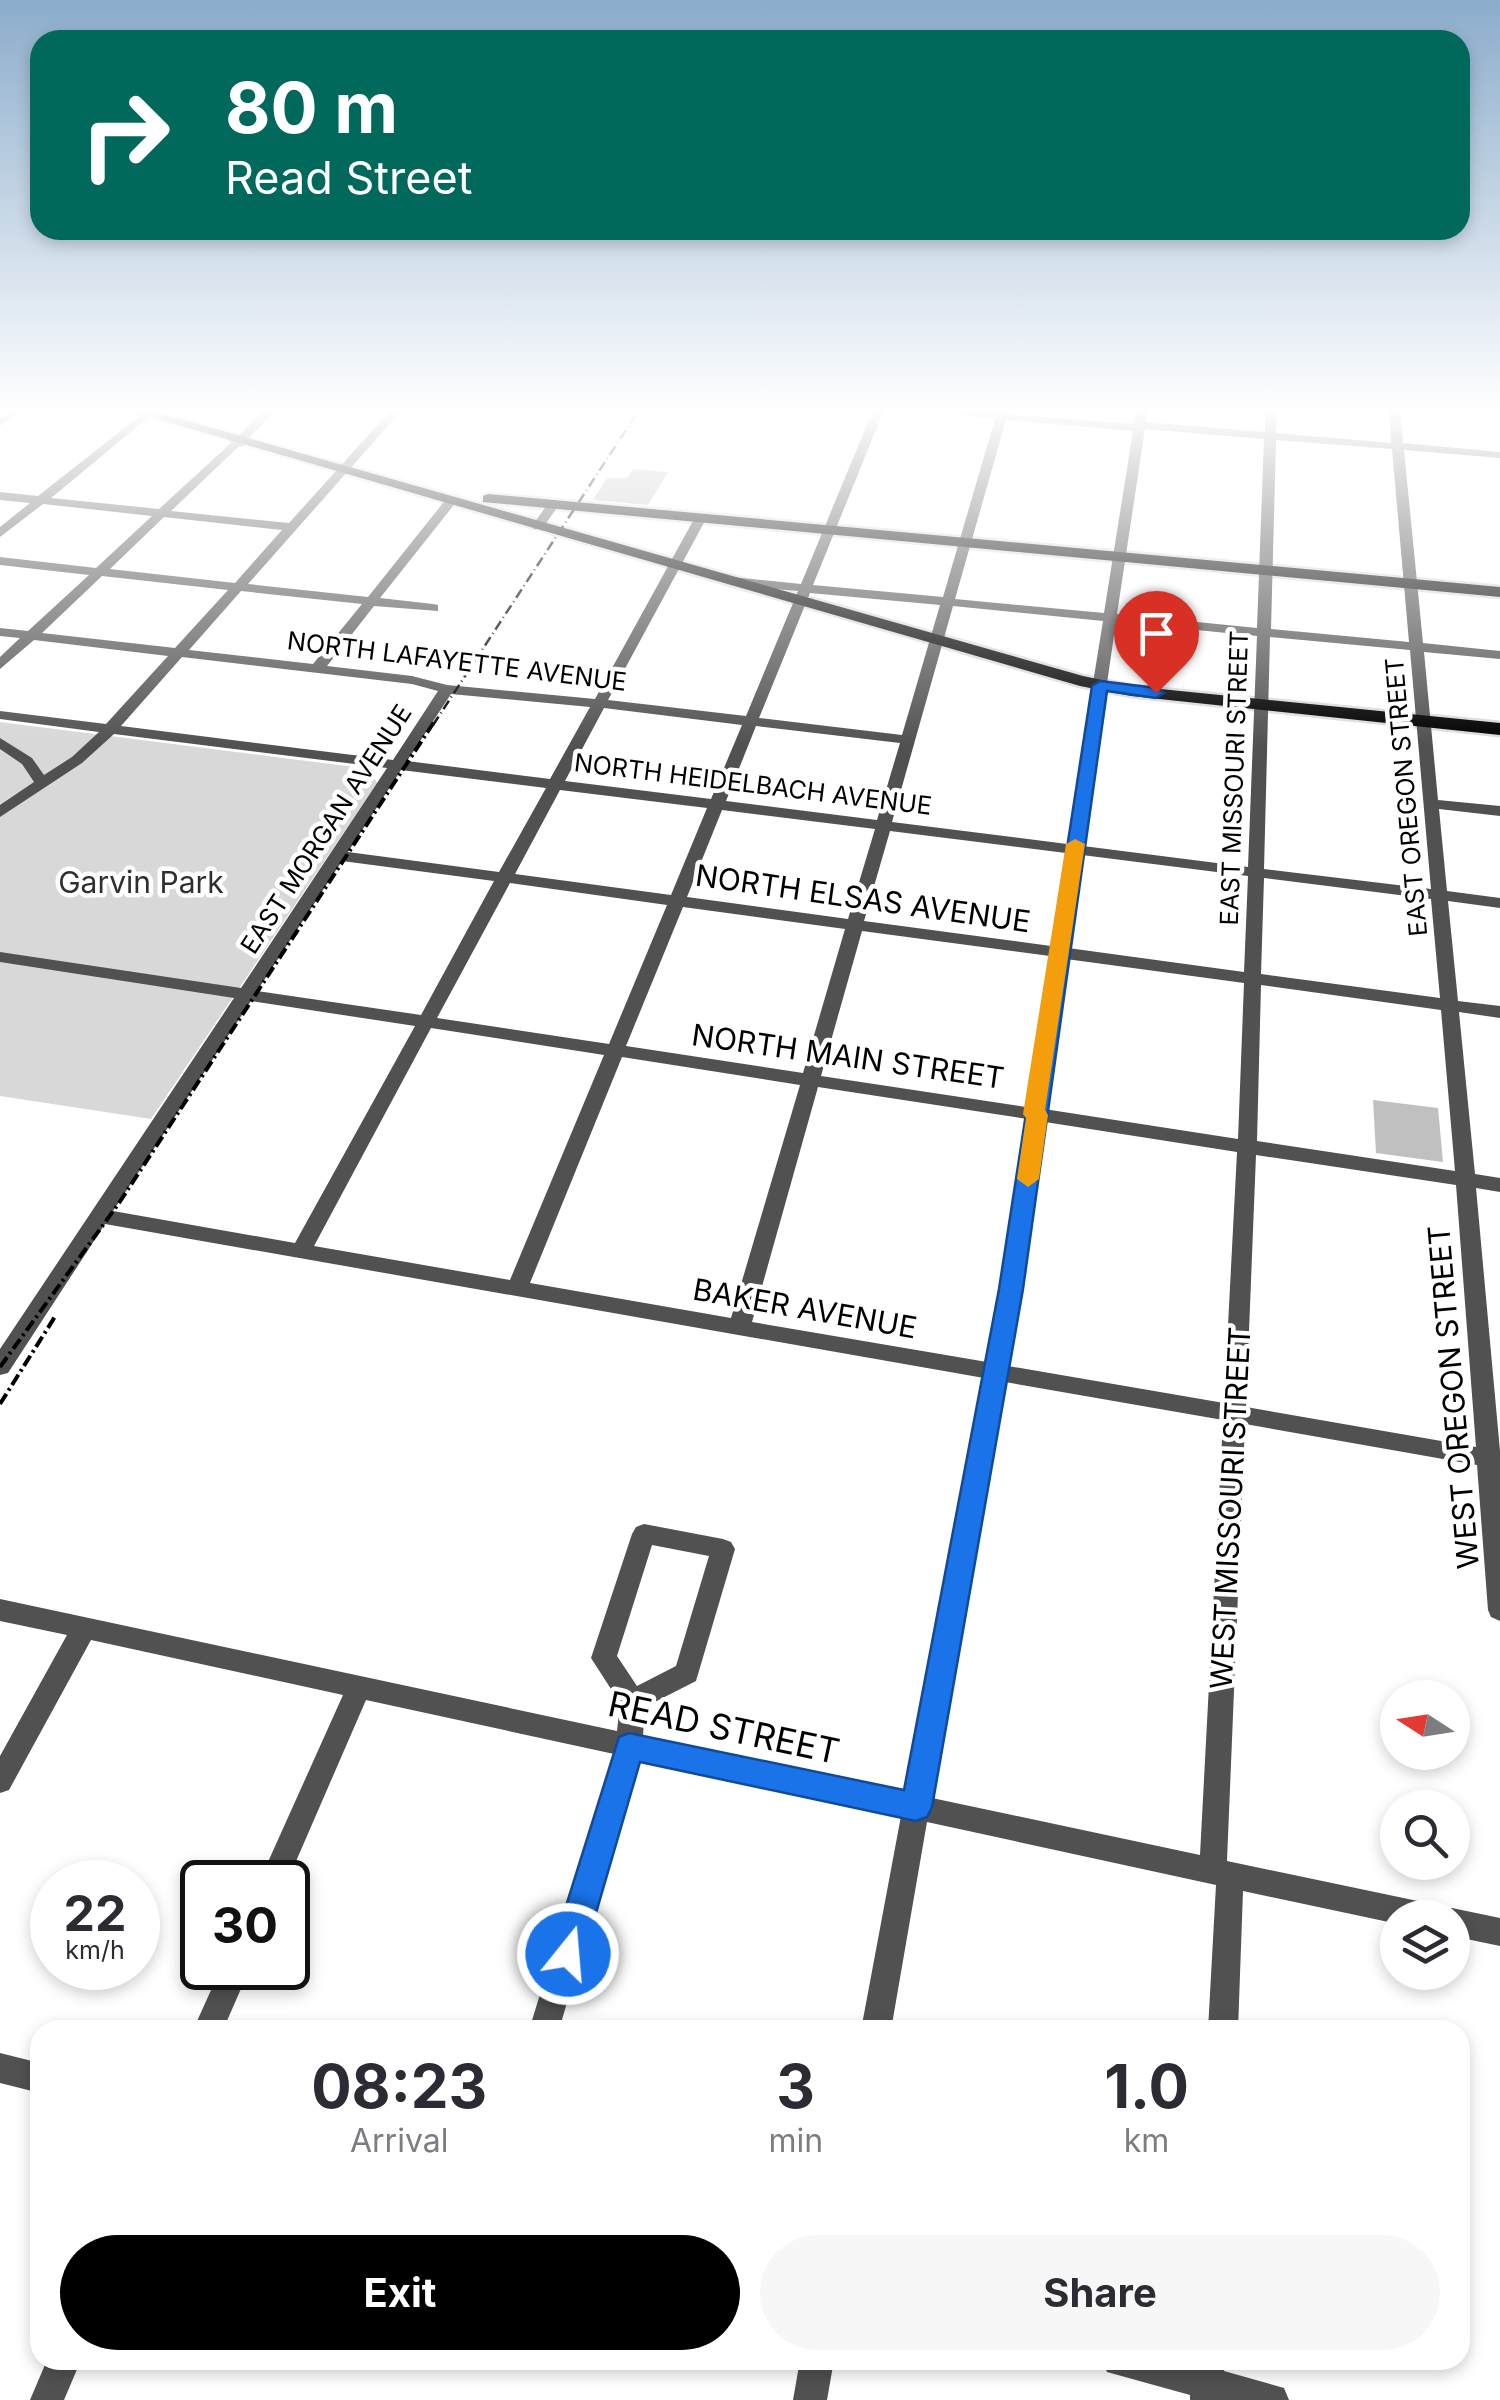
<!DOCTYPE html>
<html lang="en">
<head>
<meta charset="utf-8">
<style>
  body { margin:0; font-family:Inter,sans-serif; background:#f7f7f7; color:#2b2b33; height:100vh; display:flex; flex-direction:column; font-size:38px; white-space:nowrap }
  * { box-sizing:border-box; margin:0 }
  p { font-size:32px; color:#7c7c81 }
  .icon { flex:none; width:55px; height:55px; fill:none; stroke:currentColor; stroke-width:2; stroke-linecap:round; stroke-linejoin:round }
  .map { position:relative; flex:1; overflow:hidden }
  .panel { position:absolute; left:30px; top:2020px; width:1440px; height:350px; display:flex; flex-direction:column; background:#fff; border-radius:30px; box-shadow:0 5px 15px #0003 }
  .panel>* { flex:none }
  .top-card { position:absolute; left:30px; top:30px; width:1440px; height:210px; border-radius:30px; box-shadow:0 5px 15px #0003; background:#00695c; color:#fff; overflow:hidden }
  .needle { width:65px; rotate:282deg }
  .tools { position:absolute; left:1380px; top:1680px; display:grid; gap:20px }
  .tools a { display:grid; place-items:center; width:90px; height:90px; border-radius:50%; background:#fff; box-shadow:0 5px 15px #0003; font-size:50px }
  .speed { position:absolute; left:30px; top:1860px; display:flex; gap:20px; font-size:50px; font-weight:700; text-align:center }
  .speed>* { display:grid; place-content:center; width:130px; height:130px; border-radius:50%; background:#fff; box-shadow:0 5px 15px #0003; line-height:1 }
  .speed small { font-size:25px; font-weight:400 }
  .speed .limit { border:5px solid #111; border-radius:15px; background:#fff; color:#111 }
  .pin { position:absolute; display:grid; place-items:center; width:85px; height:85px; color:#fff; margin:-102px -42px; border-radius:50% 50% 50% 0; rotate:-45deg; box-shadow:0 0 10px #0007 }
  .pin .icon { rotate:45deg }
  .me { position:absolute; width:110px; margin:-55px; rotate:17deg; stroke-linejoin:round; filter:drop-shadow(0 0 8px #0008) }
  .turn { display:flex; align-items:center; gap:35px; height:210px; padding:0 30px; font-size:45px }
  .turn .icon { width:130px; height:130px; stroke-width:2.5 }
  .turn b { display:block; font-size:70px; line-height:85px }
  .eta { display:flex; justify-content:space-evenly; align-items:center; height:170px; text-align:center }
  .eta b { font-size:60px; font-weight:700; line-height:70px }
  .cta { display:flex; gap:20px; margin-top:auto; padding:20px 30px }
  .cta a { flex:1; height:115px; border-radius:60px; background:#000; color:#fff; font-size:40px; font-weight:700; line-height:115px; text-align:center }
  .cta a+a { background:#f7f7f7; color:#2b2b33 }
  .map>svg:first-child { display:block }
  .green { fill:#d8d8d8 }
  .building { fill:#c0c0c0 }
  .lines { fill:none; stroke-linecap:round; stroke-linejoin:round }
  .major-casing { stroke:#dbdbdb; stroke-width:5 }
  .minor { fill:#515151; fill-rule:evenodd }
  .major { fill:#000; fill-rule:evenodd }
  .rail-far1 { stroke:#000; stroke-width:2.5; stroke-dasharray:10 4 1 4; stroke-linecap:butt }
  .rail { stroke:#000; stroke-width:4; stroke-dasharray:12 4 2.5 4; stroke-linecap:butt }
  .route { fill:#1a73e8; stroke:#114b97; stroke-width:2.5 }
  .slow { fill:#f59e0b }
  .labels { text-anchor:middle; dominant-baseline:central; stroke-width:9; stroke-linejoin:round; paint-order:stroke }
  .far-street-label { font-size:25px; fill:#000; stroke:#fff }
  .park-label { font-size:30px; fill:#2f2f2f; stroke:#fff }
  .street-label { font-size:30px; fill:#000; stroke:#fff }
  .near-street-label { font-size:35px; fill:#000; stroke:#fff }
</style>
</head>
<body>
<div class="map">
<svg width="1500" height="2400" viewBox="0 0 1500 2400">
  <rect width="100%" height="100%" fill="#fff"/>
  <path class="green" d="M0,722l370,47 7,14 -226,336 -151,-23z"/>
  <g class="building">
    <path d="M633,469l35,3 -20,33 -55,-5 14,-22h20z"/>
    <path d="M1373,1100l65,8 5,54 -67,-9z"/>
  </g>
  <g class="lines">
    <defs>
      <g id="major">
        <path d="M126,410h24l933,266 48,10 369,37v12l-369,-39 -51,-10z"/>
        <path d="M488,494l1012,93v10l-1017,-95v-6z"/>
      </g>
    </defs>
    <use href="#major" class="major-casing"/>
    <g class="minor">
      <path d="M9,410h13l-22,16v-8z"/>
      <path d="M264,410h12l-29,30v4l-10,4 -66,63 118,12 102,-113h11l-154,174 120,13 79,-99 10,3 -77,97 53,6 5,1v6l-64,-5 -47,60 85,10 35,9 148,14 99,-180 6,-4 6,4 -98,181 138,16 52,-125 -67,-6 -7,-4 7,-4 70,7 72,-174h11l-71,175 130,12 52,-178 -74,-9h87v4l126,10 2,-14h11l-1,12 119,10v-22h12l-1,23 115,10 -2,-33h11l3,33 97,9v6l-96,-8 19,193 77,8v8l-76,-7 14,148 62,6v10l-61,-7 8,82 53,7v10l-52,-7 10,100 42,5v12l-41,-6 16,162 25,4v14l-24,-4 24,263v170l-9,-4 -3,-7 -11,-145 -232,-41 -18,437 205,43 11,8 9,-4 48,10v28l-48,-10v-18h-54v6l-155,-33 -5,139h-30l8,-145 -289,-63 -36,208h-30l40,-214 -263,-57 -79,271h-30l85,-276 -248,-54 -79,182h-28l84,-187 -252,-55 -82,150 -9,3v-37l67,-121 -67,-14v-22l617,132 3,-28 -29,-45 41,-124 4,-7 8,-3 79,15 8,3 4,7 -39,132 -51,26 -2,29 263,56 78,-414 -879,-154 -97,149 -8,2v-26l234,-351 -234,-36v-10l241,36 146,-220 -273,-34 -32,29 -82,54v-12l34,-23 -12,-18 -22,-15v-11l32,20 12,17 28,-18 27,-25 -99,-13v-8l106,13 62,-68 -134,-16 -34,29v-12l20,-19 -20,-2v-8l28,3 61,-56 -89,-10v-8l96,11 56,-52 -109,-12 -43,33v-10l30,-24 -30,-3v-8l38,4 108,-85 4,1v4l-99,82 108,11 73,-67 -6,-3 2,-2 11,-2zM1006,420l127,11 -29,182 -149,-14zM1145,429l119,10 -7,189 -140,-14zM1276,440l116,9 17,193 -138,-13zM164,517l118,13 -47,53 -125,-14zM102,576l126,14 -53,58 -133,-15zM241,591l121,13 -49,60 -124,-14zM810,593l130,12 -38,130 -143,-17zM953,606l150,15 -36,223 -175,-22zM1116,622l141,14 -9,231 -165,-21zM1270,637l140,13 21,239 -167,-20zM182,657l230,27 26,7 -45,69 -272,-34zM451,694l139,13 -40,72 -143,-18zM604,708l138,17 -31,74 -146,-18zM756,726l144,17 -23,77 -151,-19zM401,770l145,18 -47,84 -151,-20zM560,790l147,18 -36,87 -156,-21zM722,810l153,19 -27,90 -161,-22zM890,831l176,22 -15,93 -187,-25zM1082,855l166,21 -4,96 -176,-24zM342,861l152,20 -73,134 -164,-24zM1264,878l167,21 9,99 -179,-24zM510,883l157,22 -58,139 -172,-26zM683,907l162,22 -42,144 -177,-27zM862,931l188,25 -24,151 -205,-31zM1066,959l178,24 -6,156 -194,-30zM1261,985l180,25 14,161 -198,-30zM251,1001l164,25 -120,217 -182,-32zM431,1028l173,27 -94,225 -196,-34zM622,1057l178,28 -69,233 -201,-35zM818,1087l209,32 -40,243 -235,-40zM1045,1122l192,30 -13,251 -216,-37zM1256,1155l200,30 20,262 -230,-40zM1005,1382l218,38 -23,435 -268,-57zM652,1545l57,11 -33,110 -39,20 -20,-30z"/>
      <path d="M549,502l10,3 -17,24h-8l-2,-3z"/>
      <path d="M221,1968h29l-27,62h-30z"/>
      <path d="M0,2053l40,10v30l-40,-10z"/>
      <path d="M47,2360h34l-17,40h-34z"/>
      <path d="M800,2360h34l-7,40h-34z"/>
      <path d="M1102,2360h123l-1,11 60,17 5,12h-99v-5l-83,-23z"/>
    </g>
    <use href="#major" class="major"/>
    <path class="rail-far1" d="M433,725l206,-315"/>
    <g class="rail">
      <path d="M0,1367l119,-164 315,-481"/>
      <path d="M0,1404l56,-89"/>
    </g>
  </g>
  <linearGradient id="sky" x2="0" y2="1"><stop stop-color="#8baccb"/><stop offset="0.55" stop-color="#fff"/><stop offset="1" stop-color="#fff" stop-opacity="0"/></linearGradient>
  <rect width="1500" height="746" fill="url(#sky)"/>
  <path class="route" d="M1100,681l56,7 8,5 -8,5 -49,-7 -84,598 -91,518 -5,10 -11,4 -276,-59 -56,192 -5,11 -11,5 -12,-5 -5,-11 68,-217 10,-4 275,57 95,-501 93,-603z"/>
  <path class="slow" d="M1075,839l10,5 -40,266 3,5 -9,64 -11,8 -11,-8 9,-61 -3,-4 43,-270z"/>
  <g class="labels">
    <g class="far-street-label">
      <text transform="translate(457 661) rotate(7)">NORTH LAFAYETTE AVENUE</text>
      <text transform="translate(1234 778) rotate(-88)">EAST MISSOURI STREET</text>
      <text transform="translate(753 784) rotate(7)">NORTH HEIDELBACH AVENUE</text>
      <text transform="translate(1406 797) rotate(-95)">EAST OREGON STREET</text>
      <text transform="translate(326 829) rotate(-57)">EAST MORGAN AVENUE</text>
    </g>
    <g class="park-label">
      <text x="141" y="882">Garvin Park</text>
    </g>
    <g class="street-label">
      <text transform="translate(863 898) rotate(8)">NORTH ELSAS AVENUE</text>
      <text transform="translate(848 1056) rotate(8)">NORTH MAIN STREET</text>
      <text transform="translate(805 1308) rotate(10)">BAKER AVENUE</text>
      <text transform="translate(1453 1397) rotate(-95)">WEST OREGON STREET</text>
      <text transform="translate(1230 1508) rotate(-87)">WEST MISSOURI STREET</text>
    </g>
    <g class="near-street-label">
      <text transform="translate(724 1727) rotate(12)">READ STREET</text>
    </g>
  </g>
</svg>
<div class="tools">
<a><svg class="needle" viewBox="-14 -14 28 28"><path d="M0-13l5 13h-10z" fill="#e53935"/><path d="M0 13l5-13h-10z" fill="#7c7c81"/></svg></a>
<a><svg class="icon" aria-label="search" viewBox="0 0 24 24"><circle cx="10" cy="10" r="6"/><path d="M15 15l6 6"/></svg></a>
<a><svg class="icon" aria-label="layers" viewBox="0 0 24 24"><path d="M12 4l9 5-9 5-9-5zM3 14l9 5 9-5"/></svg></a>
</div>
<div class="speed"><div>22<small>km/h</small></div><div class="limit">30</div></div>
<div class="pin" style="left:1156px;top:693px;background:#d93025"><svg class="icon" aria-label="arrive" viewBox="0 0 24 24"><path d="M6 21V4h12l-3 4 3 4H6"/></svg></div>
<svg class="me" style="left:568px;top:1954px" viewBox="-20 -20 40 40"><circle r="17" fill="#1a73e8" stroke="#fff" stroke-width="3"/><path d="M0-11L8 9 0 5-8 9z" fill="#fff"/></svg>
<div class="top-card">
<div class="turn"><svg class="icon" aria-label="right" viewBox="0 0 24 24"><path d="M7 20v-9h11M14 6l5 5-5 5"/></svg><div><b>80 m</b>Read Street</div></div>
</div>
<section class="panel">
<div class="eta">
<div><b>08:23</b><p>Arrival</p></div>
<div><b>3</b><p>min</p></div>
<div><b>1.0</b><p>km</p></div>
</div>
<div class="cta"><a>Exit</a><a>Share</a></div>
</section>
</div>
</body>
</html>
